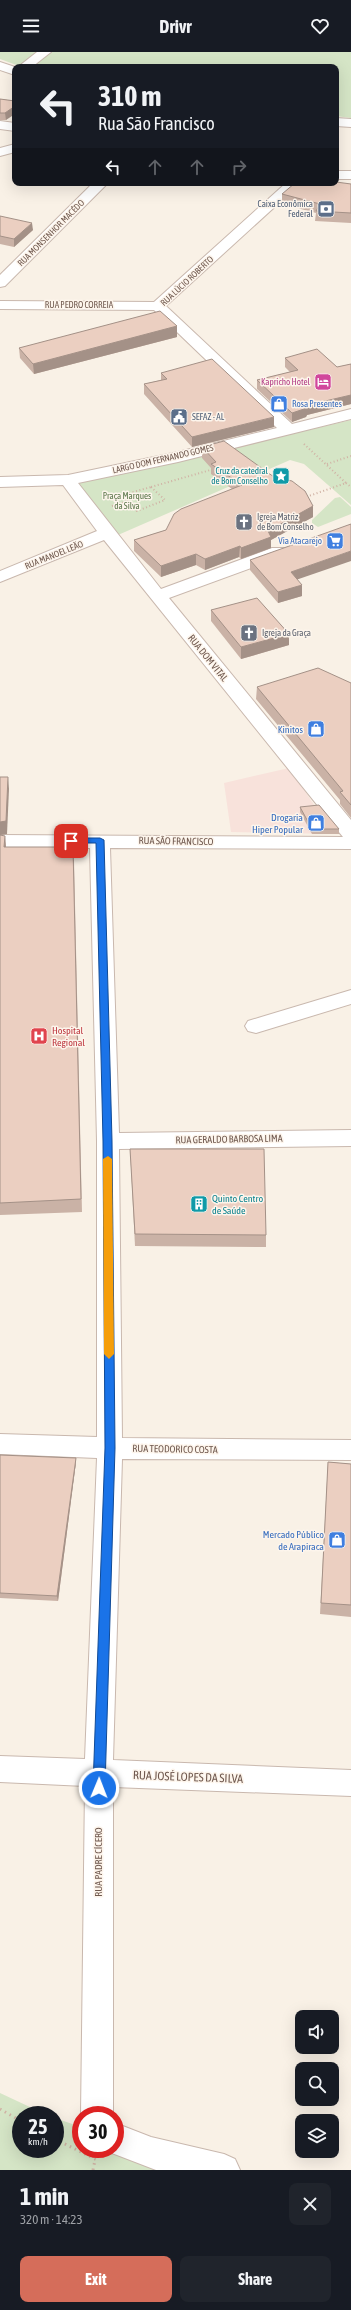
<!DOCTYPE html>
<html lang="en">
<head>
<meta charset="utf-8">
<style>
  body { margin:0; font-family:"Asap Condensed",sans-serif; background:#20242c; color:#f1f3f6; height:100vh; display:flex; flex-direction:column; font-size:15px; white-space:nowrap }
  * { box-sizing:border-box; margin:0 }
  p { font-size:13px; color:#9ea1a6 }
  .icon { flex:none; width:22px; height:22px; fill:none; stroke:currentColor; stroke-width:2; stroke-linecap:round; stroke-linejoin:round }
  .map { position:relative; height:2118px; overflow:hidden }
  .sheet { display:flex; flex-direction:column; background:#171b24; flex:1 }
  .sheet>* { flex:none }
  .banner { position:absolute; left:12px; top:12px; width:327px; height:122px; border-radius:8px; box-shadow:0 4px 16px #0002; background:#171b24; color:#f1f3f6; overflow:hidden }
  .controls { position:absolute; left:295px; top:1958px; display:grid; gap:8px }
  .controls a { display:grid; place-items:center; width:44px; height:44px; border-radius:8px; background:#171b24; box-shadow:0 4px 16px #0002; font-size:20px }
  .speed { position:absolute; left:12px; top:2054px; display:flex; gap:8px; font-size:20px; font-weight:700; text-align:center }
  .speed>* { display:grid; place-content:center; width:52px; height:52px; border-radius:50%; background:#171b24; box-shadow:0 4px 16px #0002; line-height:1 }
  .speed small { font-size:10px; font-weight:400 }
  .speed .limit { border:6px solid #d22; background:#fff; color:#111 }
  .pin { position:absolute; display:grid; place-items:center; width:34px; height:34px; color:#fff; margin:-17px; border-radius:8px; box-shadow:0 2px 6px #0006 }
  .me { position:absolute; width:44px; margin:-22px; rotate:1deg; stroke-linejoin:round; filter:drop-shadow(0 0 3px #0008) }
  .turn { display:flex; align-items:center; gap:14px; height:84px; padding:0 20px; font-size:18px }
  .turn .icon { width:52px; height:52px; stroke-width:2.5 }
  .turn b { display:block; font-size:28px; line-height:34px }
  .lanes { display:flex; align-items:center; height:38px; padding:0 20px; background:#0003; justify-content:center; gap:20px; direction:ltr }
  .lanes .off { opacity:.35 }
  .round { display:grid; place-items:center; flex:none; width:42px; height:42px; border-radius:8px; background:#20242c }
  .headline { display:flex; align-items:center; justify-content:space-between; height:68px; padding:0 20px }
  h1 { font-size:24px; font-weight:700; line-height:30px }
  .action { display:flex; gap:8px; margin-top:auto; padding:8px 20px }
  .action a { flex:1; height:46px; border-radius:8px; background:#d56d5a; color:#fff; font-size:16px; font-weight:700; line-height:46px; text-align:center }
  .action a+a { background:#20242c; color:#f1f3f6 }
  header { display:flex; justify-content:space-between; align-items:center; height:52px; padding:0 20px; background:#171b24; font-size:18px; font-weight:700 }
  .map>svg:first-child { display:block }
  .commercial { fill:#f8e2db }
  .green { fill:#d5e5c6 }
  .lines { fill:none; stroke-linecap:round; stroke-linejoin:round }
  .minor-casing { stroke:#c9b8ae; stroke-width:2 }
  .path-far1 { stroke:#d0b2a4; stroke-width:2; stroke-dasharray:1 2.5; stroke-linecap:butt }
  .path { stroke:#d0b2a4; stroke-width:3; stroke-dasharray:1.5 4; stroke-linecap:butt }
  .minor { fill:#fff; fill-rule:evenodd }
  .wall { fill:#cab2a6 }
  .shaded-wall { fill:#a49187 }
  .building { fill:#ebcfc1; stroke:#a49187 }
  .route { fill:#1a73e8; stroke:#114b97 }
  .slow { fill:#f59e0b }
  .labels { text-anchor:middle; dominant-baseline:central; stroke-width:3; stroke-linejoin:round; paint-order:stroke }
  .far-service-label { font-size:9px; fill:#4e5e75; stroke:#fdf5ec; text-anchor:end }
  .far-street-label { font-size:9px; fill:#6f584e; stroke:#fdf5ec }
  .far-hotel-label { font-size:9px; fill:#b23c85; stroke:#fdf5ec; text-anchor:end }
  .far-shop-label { font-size:9px; fill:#366cbe; stroke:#fdf5ec; text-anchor:start }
  .far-culture-label { font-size:9px; fill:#0d838f; stroke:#fdf5ec; text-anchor:end }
  .far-park-label { font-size:9px; fill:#587448; stroke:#fdf5ec }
  .far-worship-label { font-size:9px; fill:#5b616d; stroke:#fdf5ec; text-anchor:start }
  .street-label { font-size:10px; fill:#6f584e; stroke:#fdf5ec }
  .shop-label { font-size:10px; fill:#366cbe; stroke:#fdf5ec; text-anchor:end }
  .health-label { font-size:10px; fill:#be3a42; stroke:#fdf5ec; text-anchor:start }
  .culture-label { font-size:10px; fill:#0d838f; stroke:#fdf5ec; text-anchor:start }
  .near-street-label { font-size:12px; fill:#6f584e; stroke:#fdf5ec }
</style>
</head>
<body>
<header><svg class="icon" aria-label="menu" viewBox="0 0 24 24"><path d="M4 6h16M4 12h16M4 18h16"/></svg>Drivr<svg class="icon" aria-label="heart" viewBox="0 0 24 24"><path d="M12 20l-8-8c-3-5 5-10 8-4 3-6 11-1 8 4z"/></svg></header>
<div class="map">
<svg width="351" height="2118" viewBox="0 0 351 2118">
  <rect width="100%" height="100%" fill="#f9f1e6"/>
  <path class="commercial" d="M289,716l45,66 -103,-2 -7,-49z"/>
  <g class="green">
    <path d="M0,0h351v66l-15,-2v-49h-314l-22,-8z"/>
    <path d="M351,368v85l-47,-41 -14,-4 -172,75 -40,-52z"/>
    <path d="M340,445l11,10v7l-33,13 -6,-4v-3l23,-22z"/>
    <path d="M0,2041l47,22h-26v34h34v-31l26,9v22h34l109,21h-224z"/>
  </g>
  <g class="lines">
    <defs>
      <g id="minor">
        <path d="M37,0h14l-19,15h-14z"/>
        <path d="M0,10l15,5v8l-15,-5z"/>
        <path d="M336,66l15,1v8l-15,-1z"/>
        <path d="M0,69l15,2v8l-15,-2z"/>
        <path d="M15,92v8l-15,4v-8z"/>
        <rect x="336" y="119" width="15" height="8"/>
        <path d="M93,131h15l-103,103 -5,1v-12z"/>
        <path d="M286,131h15l-135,123 126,118 59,-15v10l-173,43 -100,21 83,106 111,-41h12l2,4 -2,4 -115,42 182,222v29l-241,-1 9,285 232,-3v16l-232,3 3,289 229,2v20l-229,-1 -9,301 238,10v26l-238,-9v328h-32l4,-329 -85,-4v-26l85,3 12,-301 -97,-4v-20l97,3v-296l-7,-293 -90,-1v-12l343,2 -239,-297 -104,42v-11l97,-40 -34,-46 -63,2v-10l68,-2 110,-23 99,-24 -123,-118 -154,-1v-8l154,1z"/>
        <path d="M351,938v14l-95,29 -8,-2 -3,-5 3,-5z"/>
        <path d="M115,2071l36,14 73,17 11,5 5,11h-84l-52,-20 11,-1z"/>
      </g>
    </defs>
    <use href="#minor" class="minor-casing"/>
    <g class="path-far1">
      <path d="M304,392l42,39 -40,14"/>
      <path d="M327,412l24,-8"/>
      <path d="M346,431l5,4"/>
      <path d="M151,435l14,13 -28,11 -14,-16z"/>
      <path d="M151,435l63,-18"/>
      <path d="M112,454l16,-5"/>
    </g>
    <g class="path">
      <path d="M0,2057l21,12"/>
      <path d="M55,2087l42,21"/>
      <path d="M93,2118l2,-10"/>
    </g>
    <use href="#minor" class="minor"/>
  </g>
  <g class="wall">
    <path d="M0,47l15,2 -9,19h-6z"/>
    <path d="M351,132v39l-36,-2 1,-8 -34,-9v-10z"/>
    <path d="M0,164l33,14 -19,17 -14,-3z"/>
    <path d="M177,274v11l-143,37 -14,-16 -1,-10z"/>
    <path d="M285,306l52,9 14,-3v40l-44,11 -1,2 -14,5 -35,-33v-9l33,-8 -5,-5z"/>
    <path d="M161,321l113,54 -82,20 -48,-53v-10l17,-4z"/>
    <path d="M202,395l111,59v11l-42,23v8l-30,11 -2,-2 -34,13 -9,-5 -35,12 -27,-26v-11l32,-10 66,-41 -21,-15v-6l-9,-10z"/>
    <path d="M250,508l47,19 5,17 -24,7 -28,-33z"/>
    <path d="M211,558l78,24v11l-48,14 -30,-38z"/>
    <path d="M351,631v135l-11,-14v-4l-84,-101 1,-12z"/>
    <path d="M300,755l39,22v5h-27l-12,-22z"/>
    <path d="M0,783l5,1 1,11 68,13 8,352 -82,3z"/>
    <path d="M130,1097l136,86v12l-131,-1z"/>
    <path d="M0,1403l76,3v4l-18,139 -58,-3z"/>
    <path d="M328,1410l23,2v153l-31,-3z"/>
  </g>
  <g class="shaded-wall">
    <path d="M15,54v8l-9,6 -1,-7z"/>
    <path d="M32,171l1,7 -19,17v-8z"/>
    <path d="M177,274v11l-143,37 -1,-10z"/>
    <path d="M351,343v9l-44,11 -1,2 -14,5v-9l12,-7z"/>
    <path d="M274,365v10l-82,20v-10z"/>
    <path d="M313,454v11l-42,23v8l-30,11v-11l27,-17z"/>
    <path d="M240,494l-1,11 -34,13v-11z"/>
    <path d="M351,499v10l-61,21 1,-10z"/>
    <path d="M196,502v11l-35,12v-11z"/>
    <path d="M302,533v11l-24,7v-11z"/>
    <path d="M289,582v11l-48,14v-12z"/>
    <path d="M8,725l1,12 -2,45 -7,1v-13z"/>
    <path d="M5,784l1,13 -2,-2z"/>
    <path d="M76,1406v4l-18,139 -1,-5z"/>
  </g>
  <g class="building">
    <path d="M0,47l15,2v5l-10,7h-5z"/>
    <path d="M336,130l15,2v29l-35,-2 4,-7 -38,-10 13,-11h41z"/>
    <path d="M0,164l32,7 -18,16 -14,-3z"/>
    <path d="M160,259l17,15 -144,38 -14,-16z"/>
    <path d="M317,297l20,18 14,-3v31l-47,11 3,2 -15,5 -35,-33 41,-10 -13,-12z"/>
    <path d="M212,307l62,58 -82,20 -48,-53 23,-5 -6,-6z"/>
    <path d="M224,389l50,36 18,4 13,10 8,15 -45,25 3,6 -30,11 -1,-2 -35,13 -9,-5 -35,12 -27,-26 32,-10 8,-16 7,-5 61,-24 -31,-21 5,-2 -14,-15z"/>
    <path d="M351,472v27l-60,21 11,13 -24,7 -28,-32z"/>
    <path d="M257,546l32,36 -48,13 -30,-37z"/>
    <path d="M318,616l33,15v122l-11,-13 3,-1 -86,-104z"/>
    <path d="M0,725h8l-2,44 -6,1z"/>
    <path d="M319,753l20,24h-27l-12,-22z"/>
    <path d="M0,783l5,1 -1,11h69l8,352 -81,4z"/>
    <path d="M130,1097h134l2,86 -131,-1z"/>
    <path d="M0,1403l76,3 -19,138 -57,-3z"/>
    <path d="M328,1410l23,2v141l-30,-2z"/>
  </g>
  <path class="route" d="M100,786l4,2 8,301 3,307 -10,340 -2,4 -4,2 -4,-2 -2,-4 12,-340 -2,-307 -7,-298h-25l-4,-2 4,-3z"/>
  <path class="slow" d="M108,1104l4,3 2,195 -5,5 -5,-5 -1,-195z"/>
  <defs>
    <symbol id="bank-square" viewBox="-11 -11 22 22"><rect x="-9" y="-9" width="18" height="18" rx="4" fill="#5c6f8a" stroke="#fdf5ec"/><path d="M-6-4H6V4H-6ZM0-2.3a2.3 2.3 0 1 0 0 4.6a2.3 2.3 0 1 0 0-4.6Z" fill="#fff"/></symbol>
    <symbol id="hotel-square" viewBox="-11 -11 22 22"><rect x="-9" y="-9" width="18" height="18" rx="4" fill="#d1479c" stroke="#fdf5ec"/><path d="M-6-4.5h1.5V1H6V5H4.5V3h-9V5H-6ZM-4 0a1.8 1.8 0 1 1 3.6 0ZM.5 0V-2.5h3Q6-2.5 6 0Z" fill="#fff"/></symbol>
    <symbol id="shop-square" viewBox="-11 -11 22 22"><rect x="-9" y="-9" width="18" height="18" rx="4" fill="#3f7fe0" stroke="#fdf5ec"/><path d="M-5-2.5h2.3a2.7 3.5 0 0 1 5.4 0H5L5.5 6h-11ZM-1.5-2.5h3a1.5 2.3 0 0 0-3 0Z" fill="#fff"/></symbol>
    <symbol id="civic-square" viewBox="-11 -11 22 22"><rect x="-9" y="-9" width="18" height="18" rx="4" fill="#5c6f8a" stroke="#fdf5ec"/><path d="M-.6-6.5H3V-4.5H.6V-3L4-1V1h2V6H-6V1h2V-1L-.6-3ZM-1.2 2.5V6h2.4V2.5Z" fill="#fff"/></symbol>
    <symbol id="sight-square" viewBox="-11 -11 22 22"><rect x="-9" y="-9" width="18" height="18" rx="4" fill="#0f9aa8" stroke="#fdf5ec"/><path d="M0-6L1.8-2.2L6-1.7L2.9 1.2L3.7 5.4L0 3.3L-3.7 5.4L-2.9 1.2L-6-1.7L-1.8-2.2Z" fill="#fff"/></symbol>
    <symbol id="church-square" viewBox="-11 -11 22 22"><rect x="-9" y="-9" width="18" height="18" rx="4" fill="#6b7280" stroke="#fdf5ec"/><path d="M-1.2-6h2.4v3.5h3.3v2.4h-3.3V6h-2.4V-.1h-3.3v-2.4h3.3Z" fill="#fff"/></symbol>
    <symbol id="supermarket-square" viewBox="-11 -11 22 22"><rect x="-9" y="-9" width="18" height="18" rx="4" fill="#3f7fe0" stroke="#fdf5ec"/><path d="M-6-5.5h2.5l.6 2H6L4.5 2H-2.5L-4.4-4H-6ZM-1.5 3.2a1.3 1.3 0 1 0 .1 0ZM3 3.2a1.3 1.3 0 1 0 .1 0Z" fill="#fff"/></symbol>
    <symbol id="hospital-square" viewBox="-11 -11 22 22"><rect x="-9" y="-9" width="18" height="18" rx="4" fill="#e0444e" stroke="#fdf5ec"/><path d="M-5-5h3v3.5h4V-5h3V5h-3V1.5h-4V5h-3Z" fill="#fff"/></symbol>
    <symbol id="building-square" viewBox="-11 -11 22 22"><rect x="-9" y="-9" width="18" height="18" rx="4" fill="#0f9aa8" stroke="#fdf5ec"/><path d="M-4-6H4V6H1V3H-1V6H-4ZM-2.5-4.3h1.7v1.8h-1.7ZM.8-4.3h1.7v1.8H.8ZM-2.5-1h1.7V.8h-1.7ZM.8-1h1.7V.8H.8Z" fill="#fff"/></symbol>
  </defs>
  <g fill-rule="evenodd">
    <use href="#bank-square" x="316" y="147" width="20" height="20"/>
    <use href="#hotel-square" x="313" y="320" width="20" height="20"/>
    <use href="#shop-square" x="269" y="342" width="20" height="20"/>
    <use href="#civic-square" x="169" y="355" width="20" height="20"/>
    <use href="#sight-square" x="271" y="414" width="20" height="20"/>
    <use href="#church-square" x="234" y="460" width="20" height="20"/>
    <use href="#supermarket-square" x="325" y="479" width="20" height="20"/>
    <use href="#church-square" x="239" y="571" width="20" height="20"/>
    <use href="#shop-square" x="306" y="667" width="20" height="20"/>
    <use href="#shop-square" x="306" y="761" width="20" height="20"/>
    <use href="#hospital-square" x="29" y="974" width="20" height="20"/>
    <use href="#building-square" x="189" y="1142" width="20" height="20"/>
    <use href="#shop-square" x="327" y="1478" width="20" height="20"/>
  </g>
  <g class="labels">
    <g class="far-service-label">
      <text x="313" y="152">Caixa Econômica<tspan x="313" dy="10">Federal</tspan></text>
      <text x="192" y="365" text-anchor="start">SEFAZ - AL</text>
    </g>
    <g class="far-street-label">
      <text transform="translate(51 181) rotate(-45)">RUA MONSENHOR MACÊDO</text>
      <text transform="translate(187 229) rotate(-43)">RUA LÚCIO ROBERTO</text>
      <text x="79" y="253">RUA PEDRO CORREIA</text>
      <text transform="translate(163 407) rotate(-13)">LARGO DOM FERNANDO GOMES</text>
      <text transform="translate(54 503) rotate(-22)">RUA MANOEL LEÃO</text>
    </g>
    <g class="far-hotel-label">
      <text x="310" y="330">Kapricho Hotel</text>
    </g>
    <g class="far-shop-label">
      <text x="292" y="352">Rosa Presentes</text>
      <text x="322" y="489" text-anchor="end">Via Atacarejo</text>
    </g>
    <g class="far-culture-label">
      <text x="268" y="419">Cruz da catedral<tspan x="268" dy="10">de Bom Conselho</tspan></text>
    </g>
    <g class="far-park-label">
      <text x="127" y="444">Praça Marques<tspan x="127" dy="10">da Silva</tspan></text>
    </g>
    <g class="far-worship-label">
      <text x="257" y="465">Igreja Matriz<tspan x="257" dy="10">de Bom Conselho</tspan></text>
      <text x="262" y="581">Igreja da Graça</text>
    </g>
    <g class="street-label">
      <text transform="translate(208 606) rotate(51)">RUA DOM VITAL</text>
      <text transform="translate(176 789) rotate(1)">RUA SÃO FRANCISCO</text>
      <text transform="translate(229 1087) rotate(-1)">RUA GERALDO BARBOSA LIMA</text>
      <text transform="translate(175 1397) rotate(1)">RUA TEODORICO COSTA</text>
      <text transform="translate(98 1810) rotate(-90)">RUA PADRE CÍCERO</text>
    </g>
    <g class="shop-label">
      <text x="303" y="677">Kinitos</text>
      <text x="303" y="765">Drogaria<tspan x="303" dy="12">Hiper Popular</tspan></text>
      <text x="324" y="1482">Mercado Público<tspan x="324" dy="12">de Arapiraca</tspan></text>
    </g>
    <g class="health-label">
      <text x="52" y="978">Hospital<tspan x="52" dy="12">Regional</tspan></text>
    </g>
    <g class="culture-label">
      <text x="212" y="1146">Quinto Centro<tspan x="212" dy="12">de Saúde</tspan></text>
    </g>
    <g class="near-street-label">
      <text transform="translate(188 1725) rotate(2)">RUA JOSÉ LOPES DA SILVA</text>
    </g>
  </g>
</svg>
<div class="controls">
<a><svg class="icon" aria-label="sound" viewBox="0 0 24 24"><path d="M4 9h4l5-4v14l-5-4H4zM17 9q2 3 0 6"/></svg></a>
<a><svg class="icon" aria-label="search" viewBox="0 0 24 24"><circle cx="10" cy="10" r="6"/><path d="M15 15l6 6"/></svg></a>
<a><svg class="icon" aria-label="layers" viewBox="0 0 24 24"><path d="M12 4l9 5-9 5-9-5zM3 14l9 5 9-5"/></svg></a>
</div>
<div class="speed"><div>25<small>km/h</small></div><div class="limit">30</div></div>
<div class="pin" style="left:71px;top:789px;background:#d93025"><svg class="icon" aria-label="arrive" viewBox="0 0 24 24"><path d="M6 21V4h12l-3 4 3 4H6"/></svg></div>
<svg class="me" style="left:99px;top:1736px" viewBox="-20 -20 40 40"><circle r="17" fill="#1a73e8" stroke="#fff" stroke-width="3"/><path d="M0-11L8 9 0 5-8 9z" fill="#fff"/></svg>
<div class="banner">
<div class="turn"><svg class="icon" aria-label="left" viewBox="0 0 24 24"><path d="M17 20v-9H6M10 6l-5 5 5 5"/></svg><div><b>310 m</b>Rua São Francisco</div></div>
<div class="lanes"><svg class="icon" aria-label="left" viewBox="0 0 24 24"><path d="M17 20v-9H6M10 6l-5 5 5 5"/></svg><svg class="icon off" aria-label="ahead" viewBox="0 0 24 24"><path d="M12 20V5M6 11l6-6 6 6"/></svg><svg class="icon off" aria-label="ahead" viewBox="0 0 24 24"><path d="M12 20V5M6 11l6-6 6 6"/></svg><svg class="icon off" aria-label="right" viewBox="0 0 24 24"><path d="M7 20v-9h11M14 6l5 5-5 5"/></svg></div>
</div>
</div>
<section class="sheet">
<div class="headline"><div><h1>1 min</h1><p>320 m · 14:23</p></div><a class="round"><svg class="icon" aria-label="close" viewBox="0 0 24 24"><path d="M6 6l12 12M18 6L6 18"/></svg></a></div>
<div class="action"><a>Exit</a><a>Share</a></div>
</section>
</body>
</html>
